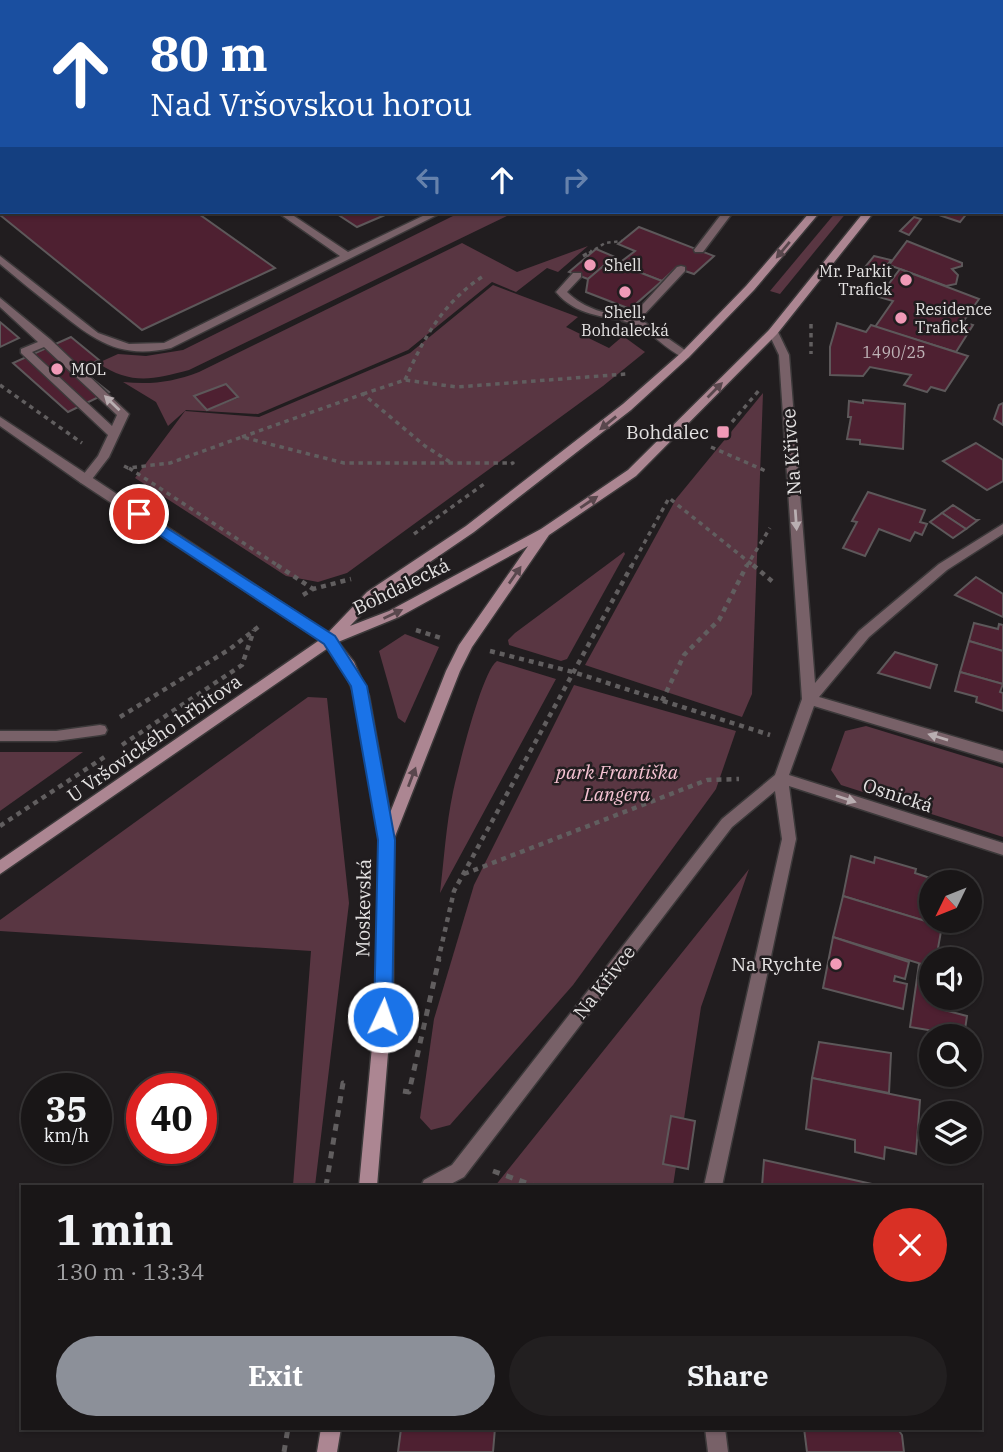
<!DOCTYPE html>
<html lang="en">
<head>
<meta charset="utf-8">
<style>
  body { margin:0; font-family:"IBM Plex Serif",serif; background:#221f20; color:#f1f3f6; height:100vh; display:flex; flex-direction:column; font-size:26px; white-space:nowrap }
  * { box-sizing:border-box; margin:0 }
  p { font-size:23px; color:#9f9fa1 }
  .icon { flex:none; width:38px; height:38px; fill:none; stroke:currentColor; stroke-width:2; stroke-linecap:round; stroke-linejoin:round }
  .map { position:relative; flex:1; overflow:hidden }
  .details { position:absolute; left:21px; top:1185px; width:961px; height:245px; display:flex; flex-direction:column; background:#191617; border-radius:0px; box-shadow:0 2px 5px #0004,0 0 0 2px #373536 }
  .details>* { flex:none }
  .top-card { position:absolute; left:0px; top:0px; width:1004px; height:214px; box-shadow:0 2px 5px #0004,0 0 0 2px #373536; background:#1a4fa0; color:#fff; overflow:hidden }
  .needle { width:46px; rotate:227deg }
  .fabs { position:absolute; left:919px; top:870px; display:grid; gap:14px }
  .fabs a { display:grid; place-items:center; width:63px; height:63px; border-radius:50%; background:#191617; box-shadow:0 2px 5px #0004,0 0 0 2px #373536; font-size:35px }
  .speed { position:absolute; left:21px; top:1073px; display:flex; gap:14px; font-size:35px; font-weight:700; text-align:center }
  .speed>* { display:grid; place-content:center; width:91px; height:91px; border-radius:50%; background:#191617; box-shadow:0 2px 5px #0004,0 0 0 2px #373536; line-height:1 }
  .speed small { font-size:18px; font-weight:400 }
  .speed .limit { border:10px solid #d22; background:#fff; color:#111 }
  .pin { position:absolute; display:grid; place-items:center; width:60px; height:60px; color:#fff; margin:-30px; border:4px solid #fff; border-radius:50%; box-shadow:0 2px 7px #0007 }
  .me { position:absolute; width:77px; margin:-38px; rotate:3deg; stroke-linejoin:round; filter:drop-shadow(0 0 5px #0008) }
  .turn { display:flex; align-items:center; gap:24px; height:147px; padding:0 35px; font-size:32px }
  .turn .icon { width:91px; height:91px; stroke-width:2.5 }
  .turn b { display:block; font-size:49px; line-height:60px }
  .lanes { display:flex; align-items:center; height:66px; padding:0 35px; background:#0003; justify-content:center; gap:35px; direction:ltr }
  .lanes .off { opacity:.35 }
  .round { display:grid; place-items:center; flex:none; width:74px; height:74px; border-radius:37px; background:#221f20 }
  .summary { display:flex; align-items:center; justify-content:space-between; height:119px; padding:0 35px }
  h1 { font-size:42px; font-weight:800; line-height:52px }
  .cta { display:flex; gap:14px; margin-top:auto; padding:14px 35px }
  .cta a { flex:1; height:80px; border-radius:42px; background:#8c9099; color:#fff; font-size:28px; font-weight:800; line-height:80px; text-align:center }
  .cta a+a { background:#221f20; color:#f1f3f6 }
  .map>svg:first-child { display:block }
  .green { fill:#593642; fill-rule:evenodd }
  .building { fill:#4e2031; stroke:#5d585a; stroke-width:2 }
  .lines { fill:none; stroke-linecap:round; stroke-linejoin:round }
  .lane-casing { stroke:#3c393a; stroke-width:3 }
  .street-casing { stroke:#3c393a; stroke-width:3 }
  .secondary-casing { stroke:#3c393a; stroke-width:3 }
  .path-far3 { stroke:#615e5f; stroke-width:2.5; stroke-dasharray:3.5 3.5; stroke-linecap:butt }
  .path-far2 { stroke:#615e5f; stroke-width:3.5; stroke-dasharray:4.5 4.5; stroke-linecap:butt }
  .path-far1 { stroke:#615e5f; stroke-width:4.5; stroke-dasharray:5 5; stroke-linecap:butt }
  .path { stroke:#615e5f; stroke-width:5; stroke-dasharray:7 7; stroke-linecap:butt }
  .lane { fill:#786168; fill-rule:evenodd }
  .street { fill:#786168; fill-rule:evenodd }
  .secondary { fill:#ac8692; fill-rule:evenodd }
  .oneway { fill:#59474d }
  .oneway2 { fill:#b9aeb1 }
  .route { fill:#1a73e8; stroke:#114b97; stroke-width:2 }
  .poi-dot { fill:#f09ab7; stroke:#211d1f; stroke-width:2.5 }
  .labels { text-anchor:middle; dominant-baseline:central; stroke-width:5; stroke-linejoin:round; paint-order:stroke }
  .far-poi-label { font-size:16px; fill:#e4e2e2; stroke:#211d1f; text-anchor:start }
  .number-label { font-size:16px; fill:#beb2b6 }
  .poi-label { font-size:19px; fill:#e4e2e2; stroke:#211d1f; text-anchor:end }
  .street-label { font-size:19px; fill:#e4e2e2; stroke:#211d1f }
  .park-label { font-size:19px; font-style:italic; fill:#f5c2d2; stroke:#211d1f }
</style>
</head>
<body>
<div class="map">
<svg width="1003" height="1452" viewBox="0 0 1003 1452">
  <rect width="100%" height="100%" fill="#211d1f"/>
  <g class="green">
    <path d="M461,212h54l-326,158c-37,10 -58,15 -91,-7l20,-9 28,2 37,-6z"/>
    <path d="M836,212h11l-67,82 -10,-3z"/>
    <path d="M462,243l55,29 71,-26 -30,26 -11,-4 -31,24 -24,-10 -84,68 -150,64 -72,-4 -18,16 -12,-24 -33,-20c28,3 50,0 76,-10zM226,384l12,14 -31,12 -12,-14z"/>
    <path d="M493,285l85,32 -12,10 43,21 14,-12 22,16 -42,34 -256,187 -29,9 -32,-6 -151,-98 50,-67 74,6 151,-64z"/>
    <path d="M763,393l-11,301 -10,23 -157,-52 91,-166z"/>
    <path d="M624,552l1,2 -58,105 -6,2 -52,-16 -1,-5 7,-7z"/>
    <path d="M405,634l34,13 -34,76 -7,-5 -19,-67z"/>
    <path d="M497,661l59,18 -116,214c4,-33 6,-68 13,-101 5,-23 29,-121 44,-131z"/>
    <path d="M574,685l162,46 -20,58 -143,196 -123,140 -19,5 -11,-12 14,-99 40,-134z"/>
    <path d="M308,697l19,1 22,205 -34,283h-22l18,-235 -311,-20v-11z"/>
    <path d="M866,726l137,42v69l-162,-52 -10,-15 14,-39z"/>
    <path d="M0,752h83l-83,59z"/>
    <path d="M749,869l-48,138 -17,112 -13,-3 -8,47 13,3 -3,20h-178z"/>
  </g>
  <g class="building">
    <path d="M370,0h265l1,2h-269z"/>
    <path d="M2,139v73h194l79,56 -133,62 -142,-115z"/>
    <path d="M334,212h46l5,3 -28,12z"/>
    <path d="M930,212h38l-8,10z"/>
    <path d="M914,217l7,2 -12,16 -9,-4z"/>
    <path d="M639,227l75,29 -20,18 -18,-6 -14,13 -44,-17 17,-13 -17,-7z"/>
    <path d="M907,241l55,22v3l-10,3 6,6 -2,9 -10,2 -57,-21z"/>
    <path d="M596,249l19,8 -27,22 -19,-7z"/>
    <path d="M874,256l17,4 -13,17 -17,-5z"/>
    <path d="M608,262l10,2 44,17 -32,28 -44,-17 2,-13z"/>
    <path d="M900,269l79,30 -16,23 10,3 -17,27 -81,-25 18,-26 -14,-4z"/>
    <path d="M0,322l19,16 -19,9z"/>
    <path d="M837,323l29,9 5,-7 97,31 -23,35 -14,-4 -4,5 -23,-7 7,-10 -41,-8 -7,9 -33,-1v-28z"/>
    <path d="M71,337l28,23 -19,9 29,23 -41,20 -55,-49z"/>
    <path d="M226,384l12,13 -31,13 -13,-14z"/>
    <path d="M863,400l42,4 -2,45 -43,-5v-4l-13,-1 4,-22h-3l1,-16 14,2z"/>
    <path d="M1003,403v22l-9,-6 5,-14z"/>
    <path d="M976,443l27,17v21l-16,9 -44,-29z"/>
    <path d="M868,492l57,18 -5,12 7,2 -5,11 -7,-3 -5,9 -31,-12 -14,27 -22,-8 14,-26 -5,-1z"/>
    <path d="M953,505l23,15h2l-12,9 -24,-16z"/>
    <path d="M942,513l24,16 -13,9 -23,-16z"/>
    <path d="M976,577l27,17v23l-48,-22z"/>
    <path d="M974,623l24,6 1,-5 4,1v26l-34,-10z"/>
    <path d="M969,641l34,10v33l-43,-12z"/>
    <path d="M895,652l42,13 -7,23 -52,-15z"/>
    <path d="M960,672l43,12 -3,8 3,1v18l-27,-9 1,-5 -22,-6z"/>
    <path d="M851,856l23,7 1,-6 41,12 -1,4 24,8 1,-4 3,1 -1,4h-11v38h12l-2,6 -98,-30z"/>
    <path d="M843,896l99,30 -6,33h-5v8l-98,-30z"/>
    <path d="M833,937l76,25 -4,17 -10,-3 -1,5 13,3 -4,25 -80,-21z"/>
    <path d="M919,964l12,3v31h14l-1,12 23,6 -3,20 -54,-9z"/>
    <path d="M819,1042l72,11 -2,40 -77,-15z"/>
    <path d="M812,1078l108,22 -4,54 -31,-7 -1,12 -29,-7v-12l-49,-11z"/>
    <path d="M671,1116l24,5 -7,48 -25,-5z"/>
    <path d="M764,1160l117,26h-119z"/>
    <path d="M393,1428h102l-2,24h-95l3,-23z"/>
    <path d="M804,1428h93l5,7 2,17h-97z"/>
  </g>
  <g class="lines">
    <defs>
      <g id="lane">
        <path d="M122,0h9l2,2h-10z"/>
        <path d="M269,0h11l-13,2z"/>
        <path d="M331,0h9l2,2h-10z"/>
        <path d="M682,0h9l-10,2z"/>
        <path d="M812,0h13l2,2h-14z"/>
        <path d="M969,0h14l-16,2z"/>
        <path d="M2,62v6l-2,1v-6z"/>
        <path d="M2,97v6l-2,1v-6z"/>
        <path d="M277,212h11l60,40 83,-40h12l-272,136c-53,12 -78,-9 -117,-40 -18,-14 -36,-29 -54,-44v-8l98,77 31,11 35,-1 176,-87z"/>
        <path d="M723,212h10l-30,40h-8l-1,-2z"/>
        <path d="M681,266l4,1v4l-45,48 49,34v4l-4,1c-19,-7 -36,-30 -55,-35 -28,-8 -54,-7 -74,-31l17,-19h8v4l-14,15c17,17 41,23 64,25l46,-50z"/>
        <path d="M0,298l51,42 78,74 -20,43 -20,26h-8l-2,-3 19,-24 10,-21 -87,-82v-4l17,-7 -38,-35zM44,347l73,68 -5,11 -80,-74z"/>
        <path d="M100,725l5,1 2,4 -2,4 -5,1 -44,6h-56v-10h56z"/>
      </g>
      <g id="street">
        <path d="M773,329l5,3 11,23 26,328 44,-52 80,-67 64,-40v10l-56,36 -78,67 -50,60 184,54v12l-189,-57 -25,69 214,68v12l-214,-69 7,53 -74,347h-18l78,-347 -7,-48 -43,36 -268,350 -17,9h-26l3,-6 28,-15 270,-346 53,-44 27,-76 -23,-344 -11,-23z"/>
        <path d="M0,417l334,220 2,3 -2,3h-10l-243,-160 -81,-57z"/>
        <path d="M705,1428h20l3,24h-20z"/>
      </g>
      <g id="secondary">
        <path d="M990,0h9l-10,2z"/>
        <path d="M810,212h10l-66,78 -65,67 -58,53 -157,122 -97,66 -27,28 39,-15 152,-82 87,-59 141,-140 95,-118h10l-97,122 -141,142 -87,59 -77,112 -12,24 -66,168 -1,154 -16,193h-18l18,-193 3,-153 -25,-144 -12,-28 -15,-20 -328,226v-14l324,-223 43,-45 99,-66 157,-122 58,-51 65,-67zM528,546l-69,99 -13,26 -56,142 -21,-117 -15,-34 -16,-20 61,-25z"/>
        <path d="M321,1428h20l-4,24h-20z"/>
      </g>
    </defs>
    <use href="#lane" class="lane-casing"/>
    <use href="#street" class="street-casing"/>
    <use href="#secondary" class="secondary-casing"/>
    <path class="path-far3" d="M589,253l16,-10 17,-2"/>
    <g class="path-far2">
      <path d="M583,256l9,-5"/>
      <path d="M811,324v30"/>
      <path d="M405,380c19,-43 39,-79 80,-105"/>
      <path d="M0,385l82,58"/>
      <path d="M363,394l42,-14 52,7 169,-13"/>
      <path d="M732,422l29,-34"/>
      <path d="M242,437l121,-43 62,52 25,16"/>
      <path d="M711,447l57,25"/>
      <path d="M124,466l4,2 42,-5 72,-26 102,26h169l-2,1"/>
      <path d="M129,468l151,99"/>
      <path d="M414,534l70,-50"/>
      <path d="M631,567l38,-69 86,69"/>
      <path d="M746,567l24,-39"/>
    </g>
    <g class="path-far1">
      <path d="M277,565l36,24"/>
      <path d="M753,565l20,17"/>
      <path d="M303,595l10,-6 38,-10"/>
      <path d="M416,630l25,8"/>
      <path d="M490,651l83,21 197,63"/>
      <path d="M662,701l22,-46 35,-35 28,-55"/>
      <path d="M120,717l110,-68 32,-25"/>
      <path d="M122,745l120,-80 12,-35"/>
      <path d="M0,826l106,-70"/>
      <path d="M464,874l243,-94 32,-1"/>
      <path d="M438,961l16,-70 178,-326"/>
    </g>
    <g class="path">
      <path d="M403,1091l6,1 30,-133"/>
      <path d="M493,1171l42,15"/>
      <path d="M326,1186l17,-103 6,1"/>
      <path d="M284,1452l4,-24"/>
    </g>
    <use href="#lane" class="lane"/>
    <use href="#street" class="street"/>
    <use href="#secondary" class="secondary"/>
  </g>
  <defs><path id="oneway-solid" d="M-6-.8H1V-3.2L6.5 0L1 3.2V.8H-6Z" transform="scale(1.75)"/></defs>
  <g class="oneway">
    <use href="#oneway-solid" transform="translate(783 250) rotate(130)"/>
    <use href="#oneway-solid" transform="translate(715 390) rotate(-45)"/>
    <use href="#oneway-solid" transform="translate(608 423) rotate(141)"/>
    <use href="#oneway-solid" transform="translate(589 502) rotate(-34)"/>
    <use href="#oneway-solid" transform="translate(515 575) rotate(-55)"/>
    <use href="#oneway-solid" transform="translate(393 614) rotate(-25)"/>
    <use href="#oneway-solid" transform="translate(412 777) rotate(-69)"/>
  </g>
  <g class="oneway2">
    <use href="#oneway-solid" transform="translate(112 403) rotate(-136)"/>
    <use href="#oneway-solid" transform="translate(796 520) rotate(86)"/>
    <use href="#oneway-solid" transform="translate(938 737) rotate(-163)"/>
    <use href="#oneway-solid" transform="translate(846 799) rotate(18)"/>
  </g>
  <path class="route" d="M139,510l196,126 32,50 28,154 -3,177 -3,5 -6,3 -7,-3 -2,-5 4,-177 -27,-154 -27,-42 -190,-126v-7z"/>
  <g class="poi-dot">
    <circle cx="590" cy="265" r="7"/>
    <circle cx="906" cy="280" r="7"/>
    <circle cx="625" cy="292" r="7"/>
    <circle cx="901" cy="318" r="7"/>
    <circle cx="57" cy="369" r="7"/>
    <rect x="716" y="425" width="14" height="14" rx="3.5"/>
    <circle cx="836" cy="964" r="7"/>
  </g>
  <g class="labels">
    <g class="far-poi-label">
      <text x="604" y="265">Shell</text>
      <text x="892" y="271" text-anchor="end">Mr. Parkit<tspan x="892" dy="18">Trafick</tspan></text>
      <text x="915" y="309">Residence<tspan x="915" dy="18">Trafick</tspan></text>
      <text x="625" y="312" text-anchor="middle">Shell,<tspan x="625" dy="18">Bohdalecká</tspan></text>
      <text x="71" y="369">MOL</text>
    </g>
    <g class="number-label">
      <text x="894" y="352">1490/25</text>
    </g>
    <g class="poi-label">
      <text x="709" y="432">Bohdalec</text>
      <text x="822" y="964">Na Rychte</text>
    </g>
    <g class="street-label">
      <text transform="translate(791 452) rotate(-94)">Na Křivce</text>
      <text transform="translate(401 586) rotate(-26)">Bohdalecká</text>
      <text transform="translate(154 738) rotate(-35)">U Vršovického hřbitova</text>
      <text transform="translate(898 795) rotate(18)">Osnická</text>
      <text transform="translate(363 908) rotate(-89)">Moskevská</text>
      <text transform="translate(604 982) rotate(-52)">Na Křivce</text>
    </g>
    <g class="park-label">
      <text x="617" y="772">park Františka<tspan x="617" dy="22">Langera</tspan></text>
    </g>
  </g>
</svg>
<div class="fabs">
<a><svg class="needle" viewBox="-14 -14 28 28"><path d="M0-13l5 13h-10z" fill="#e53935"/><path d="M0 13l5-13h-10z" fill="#9f9fa1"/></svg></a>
<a><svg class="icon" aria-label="sound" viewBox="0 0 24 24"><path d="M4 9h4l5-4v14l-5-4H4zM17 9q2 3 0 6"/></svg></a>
<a><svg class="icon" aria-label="search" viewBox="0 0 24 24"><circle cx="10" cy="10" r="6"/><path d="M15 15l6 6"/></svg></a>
<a><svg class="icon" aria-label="layers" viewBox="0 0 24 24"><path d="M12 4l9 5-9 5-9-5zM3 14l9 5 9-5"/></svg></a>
</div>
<div class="speed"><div>35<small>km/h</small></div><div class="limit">40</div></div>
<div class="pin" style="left:139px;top:514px;background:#d93025"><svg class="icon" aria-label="arrive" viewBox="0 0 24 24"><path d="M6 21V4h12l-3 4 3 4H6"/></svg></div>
<svg class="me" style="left:383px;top:1017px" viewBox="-20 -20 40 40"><circle r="17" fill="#1a73e8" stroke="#fff" stroke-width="3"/><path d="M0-11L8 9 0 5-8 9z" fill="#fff"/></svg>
<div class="top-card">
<div class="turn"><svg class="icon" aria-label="ahead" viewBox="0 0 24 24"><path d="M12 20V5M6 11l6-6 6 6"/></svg><div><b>80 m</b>Nad Vršovskou horou</div></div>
<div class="lanes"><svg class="icon off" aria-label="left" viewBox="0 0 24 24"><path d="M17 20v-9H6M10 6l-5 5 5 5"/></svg><svg class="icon" aria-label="ahead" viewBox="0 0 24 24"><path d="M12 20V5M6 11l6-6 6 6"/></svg><svg class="icon off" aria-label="right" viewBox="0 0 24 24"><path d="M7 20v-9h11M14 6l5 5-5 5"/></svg></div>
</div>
<section class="details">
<div class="summary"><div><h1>1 min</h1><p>130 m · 13:34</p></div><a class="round" style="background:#d93025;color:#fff"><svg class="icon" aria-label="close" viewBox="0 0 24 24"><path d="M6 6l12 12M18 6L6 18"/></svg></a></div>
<div class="cta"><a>Exit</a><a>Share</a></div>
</section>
</div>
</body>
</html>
